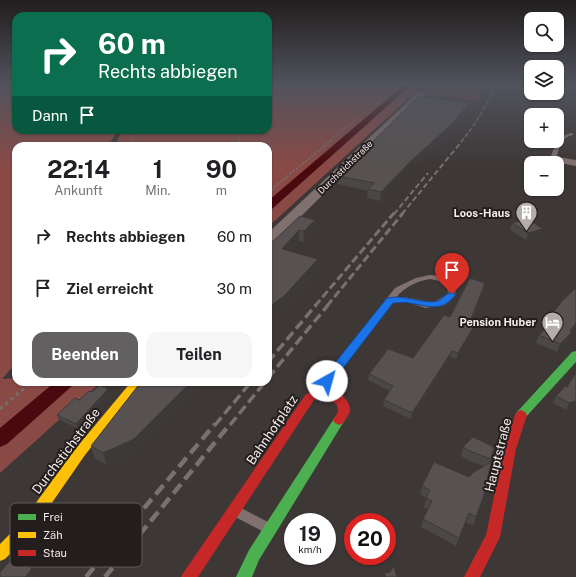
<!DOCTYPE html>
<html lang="de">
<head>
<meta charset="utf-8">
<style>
  body { margin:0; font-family:"Public Sans",sans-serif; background:#f6f6f6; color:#202124; height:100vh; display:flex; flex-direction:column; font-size:15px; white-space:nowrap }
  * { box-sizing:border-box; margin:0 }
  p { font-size:13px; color:#757577 }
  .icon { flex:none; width:22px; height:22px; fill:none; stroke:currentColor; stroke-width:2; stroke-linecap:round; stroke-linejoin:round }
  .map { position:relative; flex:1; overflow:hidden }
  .side { position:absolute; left:12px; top:142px; width:260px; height:244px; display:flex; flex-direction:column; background:#fff; border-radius:12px; box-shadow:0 1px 3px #0004 }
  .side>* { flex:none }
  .hud { position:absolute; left:12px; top:12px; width:260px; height:122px; border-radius:12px; box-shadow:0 1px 3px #0004; background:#0b6e4f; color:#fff; overflow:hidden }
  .buttons { position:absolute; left:524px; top:12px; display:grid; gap:8px }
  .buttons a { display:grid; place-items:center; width:40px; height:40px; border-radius:8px; background:#fff; box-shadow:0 1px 3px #0004; font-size:20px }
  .speed { position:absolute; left:284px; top:513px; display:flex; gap:8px; font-size:20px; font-weight:700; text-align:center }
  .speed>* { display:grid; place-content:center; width:52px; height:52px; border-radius:50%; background:#fff; box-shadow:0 1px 3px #0004; line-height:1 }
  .speed small { font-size:10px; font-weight:400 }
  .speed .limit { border:6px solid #d22; background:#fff; color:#111 }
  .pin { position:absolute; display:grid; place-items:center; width:34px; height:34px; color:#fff; margin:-41px -17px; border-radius:50% 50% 50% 0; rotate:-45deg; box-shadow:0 0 4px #0007 }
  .pin .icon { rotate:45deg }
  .me { position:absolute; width:44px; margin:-22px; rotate:38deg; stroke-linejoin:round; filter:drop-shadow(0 0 3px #0008) }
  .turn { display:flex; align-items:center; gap:14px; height:84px; padding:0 20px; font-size:18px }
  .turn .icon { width:52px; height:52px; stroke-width:2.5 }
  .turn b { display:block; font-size:28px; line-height:34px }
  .then { display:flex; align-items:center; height:38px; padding:0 20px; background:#0003; gap:8px; font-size:15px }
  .eta { display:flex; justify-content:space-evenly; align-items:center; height:68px; text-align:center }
  .eta b { font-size:24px; font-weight:700; line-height:28px }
  .button { display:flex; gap:8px; margin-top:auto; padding:8px 20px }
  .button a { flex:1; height:46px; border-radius:12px; background:#636061; color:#fff; font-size:16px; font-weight:700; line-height:46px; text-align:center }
  .button a+a { background:#f6f6f6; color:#202124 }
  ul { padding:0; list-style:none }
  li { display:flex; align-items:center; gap:12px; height:52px; padding:0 20px }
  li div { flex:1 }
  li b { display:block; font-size:15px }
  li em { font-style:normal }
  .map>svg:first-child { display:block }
  .green { fill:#763c39 }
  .forest { fill:#894a46 }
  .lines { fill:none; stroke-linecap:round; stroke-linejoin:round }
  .canal { fill:#490a0f; fill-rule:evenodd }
  .path-far2 { stroke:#766c6b; stroke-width:1.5; stroke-dasharray:1.5 1.5; stroke-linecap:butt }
  .path-far1 { stroke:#766c6b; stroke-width:2; stroke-dasharray:2 2; stroke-linecap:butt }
  .path { stroke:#766c6b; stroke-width:3; stroke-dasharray:3.5 3.5; stroke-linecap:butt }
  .lane { fill:#80706e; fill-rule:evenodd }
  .street { fill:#80706e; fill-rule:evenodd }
  .fast { fill:#4caf50; fill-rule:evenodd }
  .slow { fill:#ffc107; fill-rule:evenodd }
  .jam { fill:#c62828; fill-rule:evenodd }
  .rail-far4 { stroke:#797070; stroke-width:1.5; stroke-dasharray:4.5 2; stroke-linecap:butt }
  .rail-far3 { stroke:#797070; stroke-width:2; stroke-dasharray:5.5 3; stroke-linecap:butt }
  .rail-far2 { stroke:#797070; stroke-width:3; stroke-dasharray:8 3.5; stroke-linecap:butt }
  .rail-far1 { stroke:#797070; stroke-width:3.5; stroke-dasharray:10 4.5; stroke-linecap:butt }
  .rail { stroke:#797070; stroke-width:4.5; stroke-dasharray:12 6; stroke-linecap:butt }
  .wall { fill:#4b4746 }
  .shaded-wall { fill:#3d3939 }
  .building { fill:#575251; stroke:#3d3939 }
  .route { fill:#1a73e8; stroke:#114b97 }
  .labels { text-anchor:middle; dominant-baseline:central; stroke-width:4; stroke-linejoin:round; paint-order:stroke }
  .far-street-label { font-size:9px; fill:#f5ecec; stroke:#231d1d }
  .poi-label { font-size:11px; font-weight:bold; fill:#f5ecec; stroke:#231d1d; text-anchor:end }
  .near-street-label { font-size:13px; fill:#f5ecec; stroke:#231d1d }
  .key { fill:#231d1d; stroke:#625b5b; stroke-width:1 }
  .key-label { font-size:11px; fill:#f5ecec }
</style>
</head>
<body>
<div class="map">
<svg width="576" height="577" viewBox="0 0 576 577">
  <rect width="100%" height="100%" fill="#3d3736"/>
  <path class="green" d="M434,85h52l-8,16 -53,-7z"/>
  <g class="forest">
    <path d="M0,85h16v45h102l-10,16h-92v217l-14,16 14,-1v4h85l-101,91z"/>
    <path d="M268,85h155l-155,142v-81h-153l7,-16h146z"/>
  </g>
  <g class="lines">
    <g class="canal">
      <path d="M404,85h7l-139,124 -4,1v-9z"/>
      <path d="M55,382h20l-3,4 -65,58 -7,3v-19z"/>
    </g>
    <g class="path-far2">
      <path d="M0,102l16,-9"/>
      <path d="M237,130l2,12"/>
      <path d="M132,142l4,-12"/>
      <path d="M329,142l69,-57"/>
    </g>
    <g class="path-far1">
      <path d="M239,141l1,5"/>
      <path d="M131,146l2,-5"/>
      <path d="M268,192l63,-51"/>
    </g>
    <path class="path" d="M0,409l32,-27"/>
    <g class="lane">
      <path d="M571,133h2v2c-14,3 -13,15 -18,25h-4l-1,-1c5,-13 6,-23 21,-26z"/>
      <path d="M430,275c13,1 24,4 26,19l-1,2 -10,9 -20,3 -17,-6h-15l-69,91 -4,1 -4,-1 -1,-3 1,-3 79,-99 21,-10zM430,279l10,2 7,7 1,5c-17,15 -20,7 -39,5 -4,-1 -8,0 -13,0 8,-11 21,-17 34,-19z"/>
      <path d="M239,507l29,15 2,4 -2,4 -4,2 -29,-15 -2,-4 2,-4z"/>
    </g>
    <g class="street">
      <path d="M419,91h3l4,2 -153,151 -5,1v-12z"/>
      <path d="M553,156l23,4v6l-27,-5 -1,-2 1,-2z"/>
    </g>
    <g class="fast">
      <path d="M576,351v11l-51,56 -4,2 -4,-2 -2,-3 2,-3 55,-60z"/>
      <path d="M339,415l4,2 2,3 -2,3 -84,137 -7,17h-16l13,-27 86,-133z"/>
    </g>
    <path class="slow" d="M131,382h12l-58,73 -54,78 -26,26 -5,2v-17l21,-21 56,-76z"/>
    <g class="jam">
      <path d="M329,388c9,3 22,12 21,23 -1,4 -5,9 -7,12l-4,2 -4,-2 -2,-3 5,-8 -1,-7 -10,-9 -7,1 -6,3 -116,177h-17l3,-5 122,-178 12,-5z"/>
      <path d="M521,410l4,2 2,3 -11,34 -16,88 -20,40h-16l22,-42 18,-86 11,-34 2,-3z"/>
    </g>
    <path class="rail-far4" d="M461,142c15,-18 25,-36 35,-57"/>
    <g class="rail-far3">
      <path d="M394,214l34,-41"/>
      <path d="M402,214l60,-73"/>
    </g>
    <g class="rail-far2">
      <path d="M315,306l79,-93"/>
      <path d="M327,306l76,-93"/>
    </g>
    <g class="rail-far1">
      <path d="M268,362l48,-57"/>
      <path d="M268,378l60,-73"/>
      <path d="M215,425l36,-43"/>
      <path d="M230,425l35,-43"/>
    </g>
    <g class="rail">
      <path d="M86,577l129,-153"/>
      <path d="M105,577l125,-153"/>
    </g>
  </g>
  <g class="wall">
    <path d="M468,110l-15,18 -43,41 -30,32 -13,-3 1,-7 -31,-7 1,-8z"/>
    <path d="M315,220l-1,11 -11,11 -4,-1 -9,10 28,8v11l-34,38 -14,10h-2v-73h1z"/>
    <path d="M512,223l29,14 -15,3 -16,-10z"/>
    <path d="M484,288l-14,37 4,1 -1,6 -17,27 -6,-2 -39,62 -28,-13 1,-6 6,-9 -22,-11 1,-6 44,-16 37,-41z"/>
    <path d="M576,288l-5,45 -3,7 -11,12 -21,-9 3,-8 8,-7 -1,-1 2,-8z"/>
    <path d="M567,387l9,20 -10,3 -13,-7 3,-7z"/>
    <path d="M92,392l18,1 -33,35 -19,-9 -1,-4 22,-15z"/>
    <path d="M91,446l47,6 -31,13 -12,-7z"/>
    <path d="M463,447l28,12 -7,36 -11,31 -7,-4 -10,24 -35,-19 2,-8 5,-10 -4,-2 2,-9 -6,-4 2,-8 47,-9 15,-11 -15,-5 -8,-5z"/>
  </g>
  <g class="shaded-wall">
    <path d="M469,103l-1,7 -15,18 -43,41 -30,32 1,-9 30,-31z"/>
    <path d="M315,220l-1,11 -11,11 1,-11z"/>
    <path d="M543,229l-2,8 -15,3 2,-7z"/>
    <path d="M299,230v11l-17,18v-10z"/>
    <path d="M318,259v11l-34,38 -14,10 -1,-11z"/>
    <path d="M485,283l-1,5 -16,42 1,-6z"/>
    <path d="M576,323v4l-5,6 -3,7 -11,12 3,-8z"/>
    <path d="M474,326l-1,6 -17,27 2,-6z"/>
    <path d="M452,351l-2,6 -39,62 1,-6z"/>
    <path d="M191,382h14l-67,70 -31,13 -4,-12z"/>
    <path d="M108,389l2,4 -33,35 -1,-4z"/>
    <path d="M576,401v6l-10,3 3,-7z"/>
    <path d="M469,513l-3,9 -10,24 3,-8z"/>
    <path d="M32,569l5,8h-12z"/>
  </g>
  <g class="building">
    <path d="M419,96l50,7 -14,18 -44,40 -30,31 -13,-3 6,-6 -36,-7z"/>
    <path d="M300,216l15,4 -11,11 -5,-1 -17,19 36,10 -34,37 -15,11 -1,-1v-61h1z"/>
    <path d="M528,219l15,10 -15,4 -16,-10z"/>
    <path d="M470,278l15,5 -16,41 5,2 -16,27 -6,-2 -40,62 -28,-13 9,-14 -24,-12 19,-25 25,9 31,-43 6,2z"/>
    <path d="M576,288v35l-6,8 2,1 -12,12 -21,-9 14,-14 -5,-2 15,-19z"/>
    <path d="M576,372v29l-7,2 -13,-7 9,-10 2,1z"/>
    <path d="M141,382h50l-57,57 -31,14 -12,-7z"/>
    <path d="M100,385l8,4 -32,35 -19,-9 18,-17 4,2 10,-9 3,1z"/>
    <path d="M473,437l21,10 -3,12 -19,-7 -9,-5z"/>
    <path d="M434,462l35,15 5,-5 17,-10 -7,33 -8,22 -7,-4 -10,25 -36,-19 9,-18 -6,-3 4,-8 -8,-4z"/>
    <path d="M14,557l18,12 -7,8h-25v-5z"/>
    <path d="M394,566l3,11h-11l-2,-4 6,-1z"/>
  </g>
  <linearGradient id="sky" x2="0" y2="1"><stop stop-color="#221e1e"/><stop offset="0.51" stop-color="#51535d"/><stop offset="1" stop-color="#51535d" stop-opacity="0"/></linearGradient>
  <rect width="576" height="166" fill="url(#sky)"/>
  <path class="route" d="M452,292l4,2c-14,19 -27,12 -47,9 -5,-1 -11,0 -16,0l-62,81h-8l-2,-3 2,-3 64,-80c18,-4 37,7 51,3 5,-2 8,-8 14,-9z"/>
  <defs>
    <symbol id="building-pin" viewBox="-11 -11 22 30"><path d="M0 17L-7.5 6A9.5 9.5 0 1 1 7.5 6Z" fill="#b5adac" stroke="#231d1d"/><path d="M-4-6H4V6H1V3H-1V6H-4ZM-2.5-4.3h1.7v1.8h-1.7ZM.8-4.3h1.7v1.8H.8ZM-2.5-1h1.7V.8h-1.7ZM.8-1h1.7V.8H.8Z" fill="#fff"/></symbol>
    <symbol id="hotel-pin" viewBox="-11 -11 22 30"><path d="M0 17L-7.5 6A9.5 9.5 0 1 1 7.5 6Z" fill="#b5adac" stroke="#231d1d"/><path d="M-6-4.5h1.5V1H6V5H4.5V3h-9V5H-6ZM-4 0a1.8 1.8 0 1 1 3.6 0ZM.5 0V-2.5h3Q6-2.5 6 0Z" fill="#fff"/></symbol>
  </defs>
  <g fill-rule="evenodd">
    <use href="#building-pin" x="514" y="200" width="25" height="34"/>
    <use href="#hotel-pin" x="540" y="310" width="25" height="34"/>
  </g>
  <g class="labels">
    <g class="far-street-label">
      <text transform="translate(345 167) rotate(-44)">Durchstichstraße</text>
    </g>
    <g class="poi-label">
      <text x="510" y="213">Loos-Haus</text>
      <text x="536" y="322">Pension Huber</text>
    </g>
    <g class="near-street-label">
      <text transform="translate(272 430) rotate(-56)">Bahnhofplatz</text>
      <text transform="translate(66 451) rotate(-53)">Durchstichstraße</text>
      <text transform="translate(498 455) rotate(-76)">Hauptstraße</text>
    </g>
  </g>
  <rect x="10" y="503" width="132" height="64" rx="6" class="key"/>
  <rect x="18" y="514" width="18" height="6" fill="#4caf50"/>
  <rect x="18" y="532" width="18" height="6" fill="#ffc107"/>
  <rect x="18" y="550" width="18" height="6" fill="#c62828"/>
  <g class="key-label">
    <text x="43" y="521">Frei</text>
    <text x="43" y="539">Zäh</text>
    <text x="43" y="557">Stau</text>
  </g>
</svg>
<div class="buttons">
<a><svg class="icon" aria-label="search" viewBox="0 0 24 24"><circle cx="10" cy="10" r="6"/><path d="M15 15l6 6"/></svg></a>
<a><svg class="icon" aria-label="layers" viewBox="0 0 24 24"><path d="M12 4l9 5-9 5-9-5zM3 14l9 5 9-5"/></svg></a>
<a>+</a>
<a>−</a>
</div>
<div class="speed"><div>19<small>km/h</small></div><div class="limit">20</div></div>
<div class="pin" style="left:452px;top:294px;background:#d93025"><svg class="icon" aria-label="arrive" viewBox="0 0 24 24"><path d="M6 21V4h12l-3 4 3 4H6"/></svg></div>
<svg class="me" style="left:327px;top:381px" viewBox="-20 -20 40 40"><circle r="19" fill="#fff"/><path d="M0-13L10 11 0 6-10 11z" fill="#1a73e8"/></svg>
<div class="hud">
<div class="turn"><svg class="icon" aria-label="right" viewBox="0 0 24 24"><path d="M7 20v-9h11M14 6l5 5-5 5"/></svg><div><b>60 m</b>Rechts abbiegen</div></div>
<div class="then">Dann<svg class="icon" aria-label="arrive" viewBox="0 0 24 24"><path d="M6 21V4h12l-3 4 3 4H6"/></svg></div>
</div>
<section class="side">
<div class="eta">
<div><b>22:14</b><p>Ankunft</p></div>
<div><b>1</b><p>Min.</p></div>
<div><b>90</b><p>m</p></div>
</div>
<ul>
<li><svg class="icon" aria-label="right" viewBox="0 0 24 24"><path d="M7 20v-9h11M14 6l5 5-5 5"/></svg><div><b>Rechts abbiegen</b></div><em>60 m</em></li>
<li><svg class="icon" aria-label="arrive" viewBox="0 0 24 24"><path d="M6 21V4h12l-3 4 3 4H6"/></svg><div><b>Ziel erreicht</b></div><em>30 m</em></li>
</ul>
<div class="button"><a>Beenden</a><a>Teilen</a></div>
</section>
</div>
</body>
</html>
